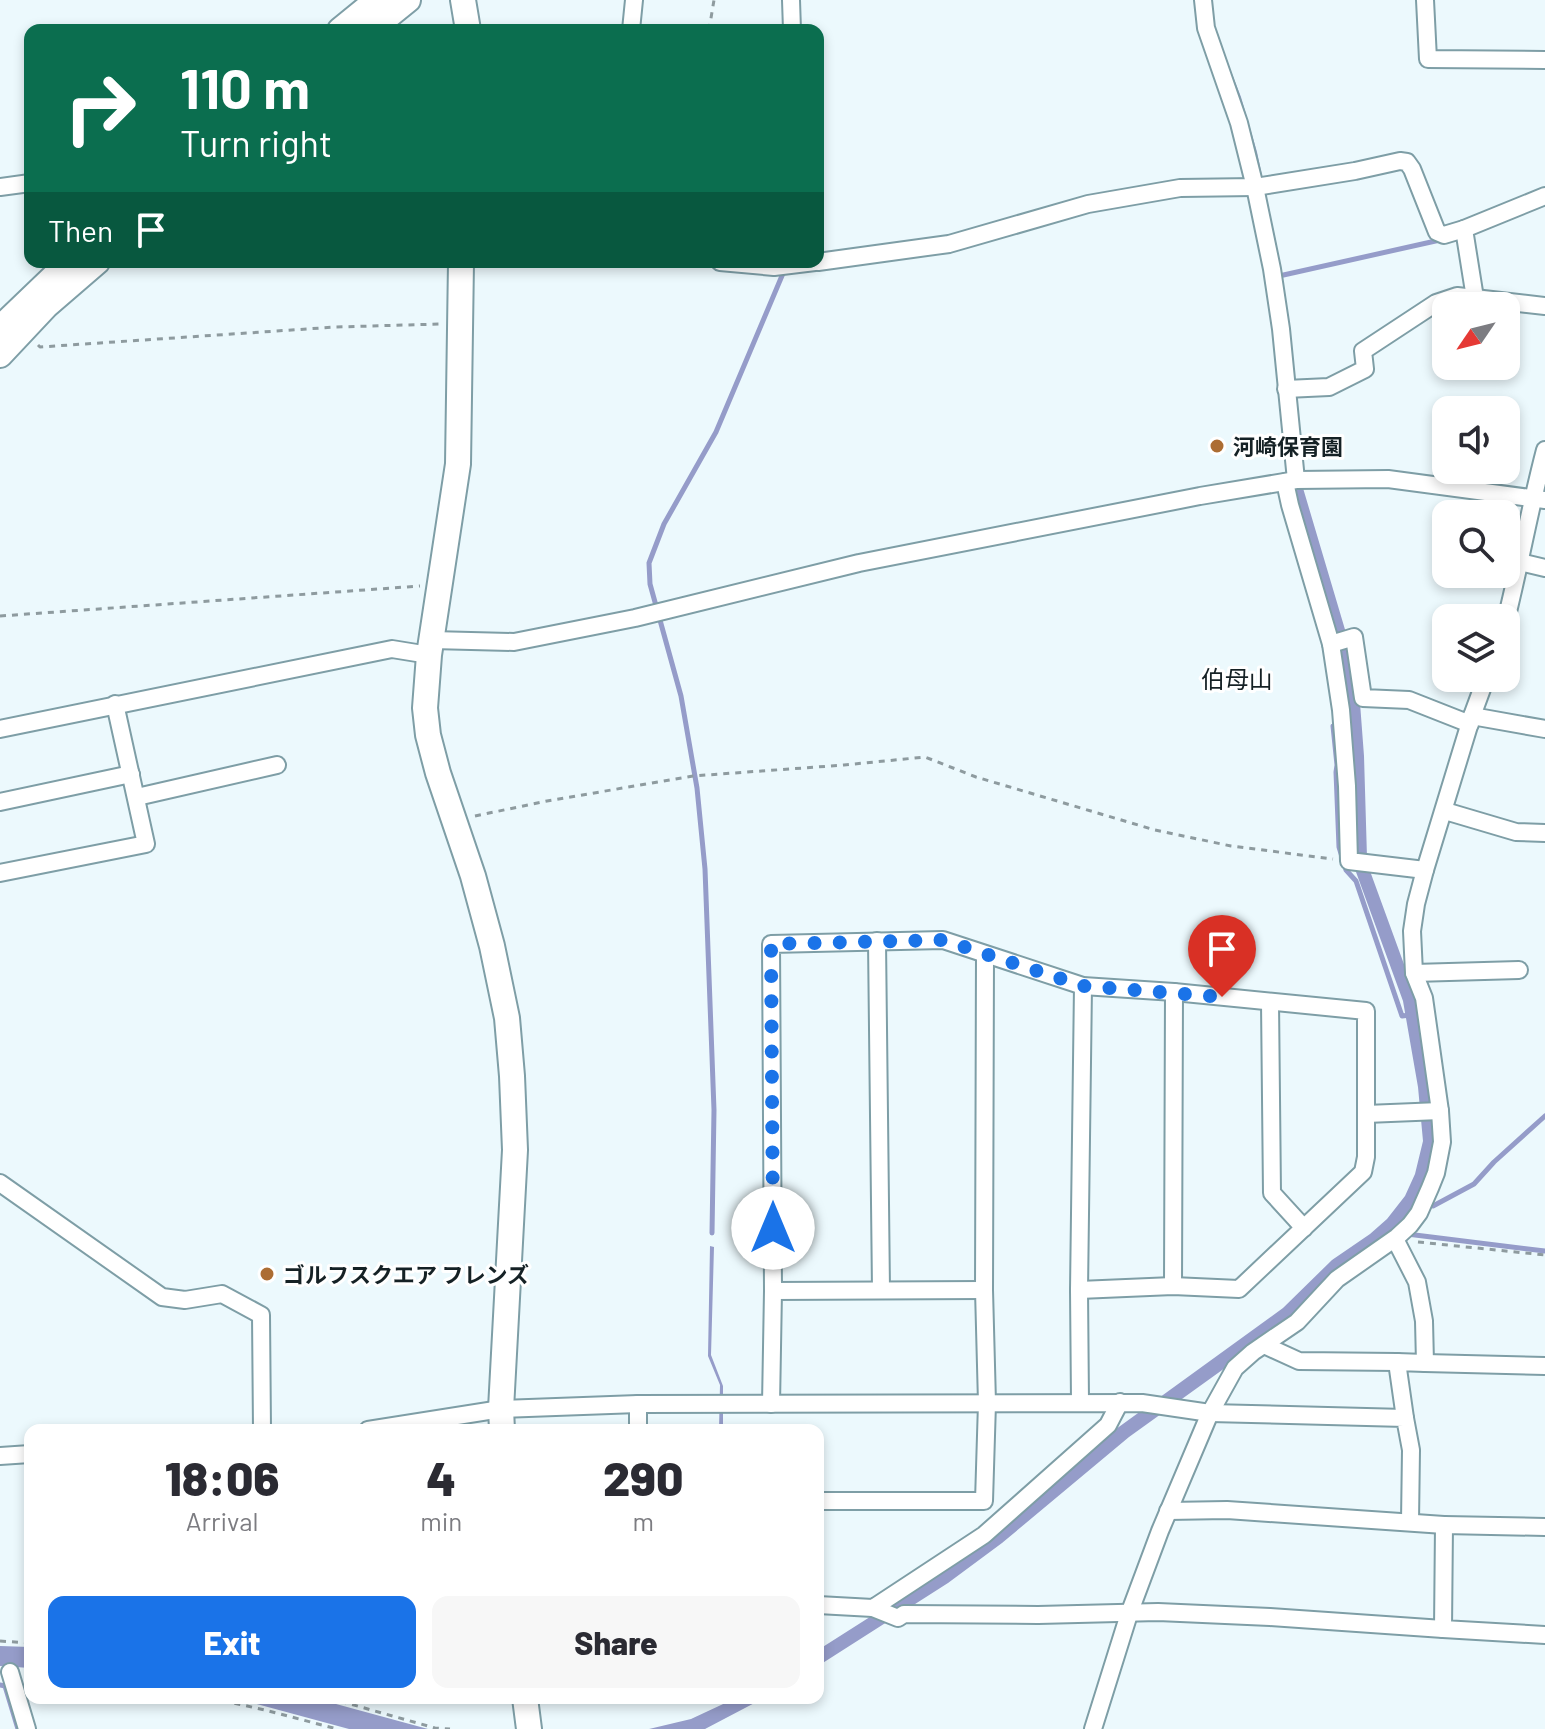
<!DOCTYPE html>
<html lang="en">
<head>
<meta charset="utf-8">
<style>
  body { margin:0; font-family:Barlow,"Noto Sans JP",sans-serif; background:#f7f7f7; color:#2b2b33; height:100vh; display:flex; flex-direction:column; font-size:30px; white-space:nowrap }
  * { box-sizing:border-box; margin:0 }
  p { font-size:26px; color:#7c7c81 }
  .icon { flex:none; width:44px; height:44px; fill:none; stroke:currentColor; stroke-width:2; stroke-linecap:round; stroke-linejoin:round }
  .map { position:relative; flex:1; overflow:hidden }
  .sheet { position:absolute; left:24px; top:1424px; width:800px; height:280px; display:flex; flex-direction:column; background:#fff; border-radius:16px; box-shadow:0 4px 12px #0003 }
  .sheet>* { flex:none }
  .banner { position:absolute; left:24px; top:24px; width:800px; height:244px; border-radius:16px; box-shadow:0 4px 12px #0003; background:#0b6e4f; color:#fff; overflow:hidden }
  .needle { width:52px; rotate:235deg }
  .tools { position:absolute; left:1432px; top:292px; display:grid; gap:16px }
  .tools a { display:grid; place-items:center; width:88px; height:88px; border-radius:16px; background:#fff; box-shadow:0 4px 12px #0003; font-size:40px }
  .pin { position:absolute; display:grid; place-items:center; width:68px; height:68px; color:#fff; margin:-82px -34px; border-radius:50% 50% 50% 0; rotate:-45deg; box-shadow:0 0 8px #0007 }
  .pin .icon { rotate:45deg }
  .me { position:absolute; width:88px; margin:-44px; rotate:0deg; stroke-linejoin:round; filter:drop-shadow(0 0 6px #0008) }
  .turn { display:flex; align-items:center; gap:28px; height:168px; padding:0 24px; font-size:36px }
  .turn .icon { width:104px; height:104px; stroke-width:2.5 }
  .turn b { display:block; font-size:56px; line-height:68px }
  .then { display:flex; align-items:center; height:76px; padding:0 24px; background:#0003; gap:16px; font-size:30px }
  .eta { display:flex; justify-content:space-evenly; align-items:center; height:136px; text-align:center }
  .eta b { font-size:48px; font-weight:800; line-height:56px }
  .action { display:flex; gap:16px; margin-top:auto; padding:16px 24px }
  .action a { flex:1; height:92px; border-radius:16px; background:#1a73e8; color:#fff; font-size:32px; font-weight:800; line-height:92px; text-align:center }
  .action a+a { background:#f7f7f7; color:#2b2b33 }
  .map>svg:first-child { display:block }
  .water { fill:#959cc9 }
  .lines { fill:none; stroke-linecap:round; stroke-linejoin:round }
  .stream { stroke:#959cc9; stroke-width:5 }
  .minor-casing { stroke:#7e9ea6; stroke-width:20 }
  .secondary-casing { stroke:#7e9ea6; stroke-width:28 }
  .path { stroke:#8e9b9f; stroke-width:3; stroke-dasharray:6 6; stroke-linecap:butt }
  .minor { stroke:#fff; stroke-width:16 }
  .secondary { stroke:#fff; stroke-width:24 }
  .route { stroke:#1a73e8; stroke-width:14; stroke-dasharray:0 25.2 }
  .poi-dot { fill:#ac6d33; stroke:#fff; stroke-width:3 }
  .labels { text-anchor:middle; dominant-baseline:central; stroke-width:6; stroke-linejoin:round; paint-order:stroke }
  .poi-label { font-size:22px; font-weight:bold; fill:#152125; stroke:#fff; text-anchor:start }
  .neighbourhood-label { font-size:24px; fill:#152125; stroke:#fff }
</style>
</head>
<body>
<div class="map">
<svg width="1545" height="1729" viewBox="0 0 1545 1729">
  <rect width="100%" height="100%" fill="#ecf9fd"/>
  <g class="water">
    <path d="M1207,0h5l1,20 3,13 25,64 16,55 19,90 12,74 15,172 46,155 11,60 4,53 3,101 3,14 35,96 14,45 17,114 -3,35 -16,41 -10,15 -15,18 -142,115 -121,87 -127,106 -54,40 -130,83v-16l88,-56 199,-157 178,-129 49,-48 38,-26 17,-15 18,-23 10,-22 8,-33 -5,-54 -15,-86 -47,-129 -4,-17 -4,-108 -54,-242 -9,-179z"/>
    <path d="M710,1246l4,1 -3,108 12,31v44h-4l1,-45 -12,-29z"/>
    <path d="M0,1646l30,1v21l-30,-2z"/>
    <path d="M235,1698h79l114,31h-79z"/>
    <path d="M736,1698h28l-59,31h-56l42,-10z"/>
  </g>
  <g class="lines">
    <g class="stream">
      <path d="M1279,276l161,-36"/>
      <path d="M1333,726l4,39 -1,7 3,75 7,23 10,11 46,135 8,-1"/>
      <path d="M1433,1206l41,-22 20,-22 51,-46"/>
      <path d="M712,1233l2,-123 -9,-241 -8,-81 -16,-92 -31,-112 -1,-21 15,-39 52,-92 68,-161"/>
      <path d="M1407,1234l138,17"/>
      <path d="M0,1685l5,1 13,43"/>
    </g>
    <defs>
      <g id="minor">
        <path d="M791,0l1,30"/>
        <path d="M1203,0l3,28 33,95 16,64 17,82 9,60 15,151"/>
        <path d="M1425,0l3,59 117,1"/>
        <path d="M631,30l3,-30"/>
        <path d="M0,187l30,-4"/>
        <path d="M720,262l54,5 41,-5"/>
        <path d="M818,262l131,-18 139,-40 92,-16 75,-1 100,-16 45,-10 7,1 5,7 25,63 7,3 20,-6"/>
        <path d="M1475,298l-11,-69 81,-33"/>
        <path d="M1286,389l43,-2 36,-18 -2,-18 73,-48 21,-7 88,10"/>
        <path d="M1285,482l5,23 41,139 10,66 6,76 2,75 76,9"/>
        <path d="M1520,562l25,6"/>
        <path d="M1506,620c14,-56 24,-113 39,-170"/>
        <path d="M432,640l82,2 121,-24 224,-55 341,-67 96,-16 92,-1 157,21"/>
        <path d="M1331,644l23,-7 9,61 46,2 61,24"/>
        <path d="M1472,716l73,13"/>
        <path d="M0,729l392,-80 37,6"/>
        <path d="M137,797l140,-32"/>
        <path d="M0,802l131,-28"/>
        <path d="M1445,811l71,21 29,1"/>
        <path d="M0,873l146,-29 -31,-140"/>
        <path d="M877,941l4,349"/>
        <path d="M1414,973l105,-3"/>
        <path d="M1270,1002l2,191 32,35"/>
        <path d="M1366,1114l74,-3"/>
        <path d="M0,1183l162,114 23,3 37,-6 39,21 1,115"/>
        <path d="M1395,1239l22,43 7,39 1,42 -28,-1 8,56"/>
        <path d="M1173,1286l1,-294"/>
        <path d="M984,1290l-211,1 -2,-347 172,-4 140,46 91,6 192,19v146l-3,15 -124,117 -66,-3 -94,4"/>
        <path d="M1264,1345l35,16 98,1"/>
        <path d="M1425,1363l120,3"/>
        <path d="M1080,1402l-1,-112 4,-304"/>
        <path d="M638,1404v26"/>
        <path d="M771,1404l2,-113"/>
        <path d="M368,1430l133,-21 137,-5 504,-1 68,10 195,5 6,32 -1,71"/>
        <path d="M0,1456l30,-2"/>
        <path d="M818,1501h166l3,-98 -3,-113 1,-335"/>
        <path d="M1168,1511l59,-1 217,15"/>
        <path d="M1545,1527l-101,-2 -1,104 102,6"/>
        <path d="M818,1605l55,3 111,-73 124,-110 12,-23"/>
        <path d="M873,1608l25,10 6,-4 134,1 120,-3 112,5 173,12"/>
        <path d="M10,1672l17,57"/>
        <path d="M1093,1729l36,-115 31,-83 50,-118 25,-45 18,-16 44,-30 40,-43 60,-42 13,-12 9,-12 11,-25 6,-15 6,-31 -2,-31 -16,-113 -10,-25 -2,-42 4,-27 9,-34 47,-154 14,-38"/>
      </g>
      <g id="secondary">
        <path d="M463,0l5,30"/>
        <path d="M340,30l37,-30"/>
        <path d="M371,30l37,-30"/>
        <path d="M461,262l-3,202 -29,191 -4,53 3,27 10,38 35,103 19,70 15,72 5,58 3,74 -14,259 1,21"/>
        <path d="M0,328l69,-66"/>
        <path d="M0,355l46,-49 51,-44"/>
        <path d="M525,1698l4,31"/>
      </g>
    </defs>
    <use href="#minor" class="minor-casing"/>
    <use href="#secondary" class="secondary-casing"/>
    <g class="path">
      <path d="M709,30l5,-30"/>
      <path d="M38,345l2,2 296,-20 105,-3"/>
      <path d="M0,616l420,-30"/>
      <path d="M475,816l72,-15 146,-25 151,-11 81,-8 51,20 179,53 76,16 102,13"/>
      <path d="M1418,1242l127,13"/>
      <path d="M0,1641l30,2"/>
      <path d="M211,1698l54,12 72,19"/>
      <path d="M329,1698l106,30 15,1"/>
    </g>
    <use href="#minor" class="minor"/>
    <use href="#secondary" class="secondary"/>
  </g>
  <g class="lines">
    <path class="route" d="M773,1228l-2,-284 172,-4 140,46 139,11"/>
  </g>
  <g class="poi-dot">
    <circle cx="1217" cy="446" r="8"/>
    <circle cx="267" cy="1274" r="8"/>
  </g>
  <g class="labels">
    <g class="poi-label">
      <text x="1233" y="446">河崎保育園</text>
      <text x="283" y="1274">ゴルフスクエア フレンズ</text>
    </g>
    <g class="neighbourhood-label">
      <text x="1237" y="678">伯母山</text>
    </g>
  </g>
</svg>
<div class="tools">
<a><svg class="needle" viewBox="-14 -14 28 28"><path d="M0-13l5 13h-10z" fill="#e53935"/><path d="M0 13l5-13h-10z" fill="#7c7c81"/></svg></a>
<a><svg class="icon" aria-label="sound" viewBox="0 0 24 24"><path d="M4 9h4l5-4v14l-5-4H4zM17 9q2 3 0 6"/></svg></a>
<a><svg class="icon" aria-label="search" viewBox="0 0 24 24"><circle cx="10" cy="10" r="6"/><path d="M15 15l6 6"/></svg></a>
<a><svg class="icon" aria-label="layers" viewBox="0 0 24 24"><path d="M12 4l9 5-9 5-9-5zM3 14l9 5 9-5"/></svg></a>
</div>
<div class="pin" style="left:1222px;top:997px;background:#d93025"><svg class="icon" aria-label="arrive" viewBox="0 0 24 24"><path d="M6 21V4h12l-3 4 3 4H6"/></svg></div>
<svg class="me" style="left:773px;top:1228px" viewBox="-20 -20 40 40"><circle r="19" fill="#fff"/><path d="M0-13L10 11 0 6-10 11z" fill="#1a73e8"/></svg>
<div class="banner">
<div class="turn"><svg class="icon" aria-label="right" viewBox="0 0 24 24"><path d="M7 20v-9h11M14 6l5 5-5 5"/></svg><div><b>110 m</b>Turn right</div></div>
<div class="then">Then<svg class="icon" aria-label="arrive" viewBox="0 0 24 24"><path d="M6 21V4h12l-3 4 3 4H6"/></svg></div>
</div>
<section class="sheet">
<div class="eta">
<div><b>18:06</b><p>Arrival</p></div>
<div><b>4</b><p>min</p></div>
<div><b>290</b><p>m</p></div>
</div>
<div class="action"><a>Exit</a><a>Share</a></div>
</section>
</div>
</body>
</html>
